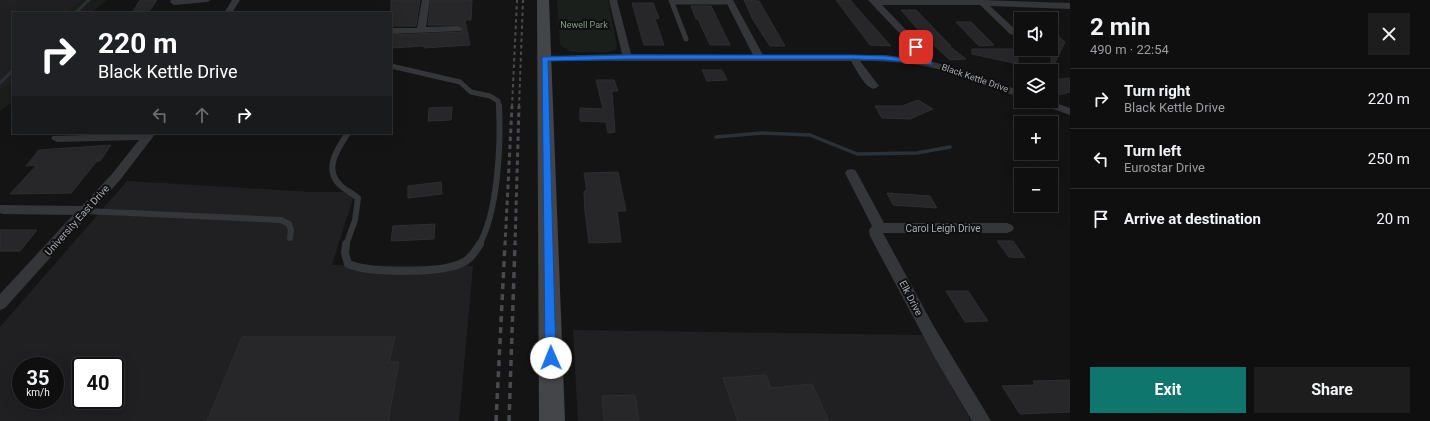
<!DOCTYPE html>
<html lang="en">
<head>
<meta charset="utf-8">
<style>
  body { margin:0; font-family:Roboto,sans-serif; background:#1d1d1e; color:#f1f3f6; height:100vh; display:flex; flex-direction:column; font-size:15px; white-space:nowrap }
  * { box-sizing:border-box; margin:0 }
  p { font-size:13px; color:#9b9c9f }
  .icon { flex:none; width:22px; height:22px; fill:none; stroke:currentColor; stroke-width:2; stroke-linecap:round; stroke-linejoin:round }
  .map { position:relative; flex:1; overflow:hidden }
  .side { display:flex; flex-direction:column; background:#0f0f10; width:360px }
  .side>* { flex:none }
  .top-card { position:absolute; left:12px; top:12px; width:380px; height:122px; border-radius:0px; box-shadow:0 4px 16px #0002,0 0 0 1px #2f2f30; background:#202124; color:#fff; overflow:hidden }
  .tools { position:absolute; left:1014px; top:12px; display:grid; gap:8px }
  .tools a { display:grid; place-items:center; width:44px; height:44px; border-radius:0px; background:#0f0f10; box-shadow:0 4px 16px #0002,0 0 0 1px #2f2f30; font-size:20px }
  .speed { position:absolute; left:12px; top:357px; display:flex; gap:8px; font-size:20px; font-weight:700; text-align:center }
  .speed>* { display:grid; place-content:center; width:52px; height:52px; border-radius:50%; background:#0f0f10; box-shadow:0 4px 16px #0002,0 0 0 1px #2f2f30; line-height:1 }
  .speed small { font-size:10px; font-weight:400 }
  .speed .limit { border:2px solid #111; border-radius:6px; background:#fff; color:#111 }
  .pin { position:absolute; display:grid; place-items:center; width:34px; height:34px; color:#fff; margin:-17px; border-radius:8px; box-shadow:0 2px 6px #0006 }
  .me { position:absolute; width:44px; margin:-22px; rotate:359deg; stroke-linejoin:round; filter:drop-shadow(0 0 3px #0008) }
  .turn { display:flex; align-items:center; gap:14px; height:84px; padding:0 20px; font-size:18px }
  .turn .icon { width:52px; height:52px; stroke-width:2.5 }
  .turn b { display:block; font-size:28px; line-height:34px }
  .lanes { display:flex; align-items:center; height:38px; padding:0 20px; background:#0003; justify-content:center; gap:20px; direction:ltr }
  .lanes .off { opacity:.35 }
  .round { display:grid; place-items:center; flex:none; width:42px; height:42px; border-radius:0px; background:#1d1d1e }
  .head { display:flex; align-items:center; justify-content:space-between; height:68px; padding:0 20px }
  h1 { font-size:24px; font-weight:700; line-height:30px }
  .button { display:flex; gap:8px; margin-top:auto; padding:8px 20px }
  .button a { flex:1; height:46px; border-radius:0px; background:#0f766e; color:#fff; font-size:16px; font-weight:700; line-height:46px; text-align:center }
  .button a+a { background:#1d1d1e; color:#f1f3f6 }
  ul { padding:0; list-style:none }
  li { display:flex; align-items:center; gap:12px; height:60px; padding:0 20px; border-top:1px solid #2f2f30 }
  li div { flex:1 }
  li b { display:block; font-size:15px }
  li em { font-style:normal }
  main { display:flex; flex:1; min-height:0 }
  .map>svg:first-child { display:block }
  .built { fill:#202022; fill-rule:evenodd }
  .green { fill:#1a1f1b }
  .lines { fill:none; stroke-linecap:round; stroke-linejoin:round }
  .stream-far1 { stroke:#2b3237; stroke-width:3 }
  .stream { stroke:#2b3237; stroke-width:3.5 }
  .building { fill:#272729; stroke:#2e2e31 }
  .lane-far2 { stroke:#35363a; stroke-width:5 }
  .lane-far1 { stroke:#35363a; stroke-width:6 }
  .lane { stroke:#35363a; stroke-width:8 }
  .street { fill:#35363a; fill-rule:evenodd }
  .secondary { fill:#434549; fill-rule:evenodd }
  .rail-far2 { stroke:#484a4e; stroke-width:2; stroke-dasharray:3.5 3; stroke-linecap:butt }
  .rail-far1 { stroke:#484a4e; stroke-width:3; stroke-dasharray:4.5 3.5; stroke-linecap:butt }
  .rail { stroke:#484a4e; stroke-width:3.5; stroke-dasharray:6 5; stroke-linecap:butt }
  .route { fill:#1a73e8; stroke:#114b97 }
  .labels { text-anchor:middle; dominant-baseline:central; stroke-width:4; stroke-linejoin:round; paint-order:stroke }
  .far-park-label { font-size:9px; fill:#809d82; stroke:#0f0f10 }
  .far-street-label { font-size:9px; fill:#a7abb4; stroke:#0f0f10 }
  .street-label { font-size:10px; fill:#a7abb4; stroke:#0f0f10 }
</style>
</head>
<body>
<main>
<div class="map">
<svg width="1070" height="421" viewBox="0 0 1070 421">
  <rect width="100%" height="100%" fill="#141415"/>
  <g class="built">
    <path d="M0,0h83l-18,13h-52v66l-5,7 -8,4z"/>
    <path d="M127,181l184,11h44l-23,73 141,1 -14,155h-459v-94zM21,366h34v34h-34zM81,366h34v34h-34z"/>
    <path d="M573,330l350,5 48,86h-393z"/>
  </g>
  <g class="green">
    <path d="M83,0h24l-16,13h-26z"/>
    <path d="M557,0h51l9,46 -2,4 -7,2h-37l-11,-7z"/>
    <path d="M13,79v22l-13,10v-21l8,-4z"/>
  </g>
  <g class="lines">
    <g class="stream-far1">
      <path d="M75,13l14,-13"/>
      <path d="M0,83l13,-13"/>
    </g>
    <path class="stream" d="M716,137l46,-4 48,2 47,19 60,-1 33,-6"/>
  </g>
  <g class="building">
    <path d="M140,0h17l-9,13h-16z"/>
    <path d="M391,0h29l-4,26h-25z"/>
    <path d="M431,0h41l-1,20h-6l5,25 -46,3v-2l-33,2v-13l71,-3v-6l-4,-1h-30z"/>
    <path d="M744,0l15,1 26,45h-15l-17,-26z"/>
    <path d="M836,0h14l41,46 -21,-1z"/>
    <path d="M632,3h21l6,15 -4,1 9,26h-20z"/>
    <path d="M691,6h20l19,39h-20l-12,-26h-2z"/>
    <path d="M901,10h15l35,36h-2l17,13 -16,1 -27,-25z"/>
    <path d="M956,22h15l23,23 -15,1z"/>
    <path d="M1051,30l14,12 -14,29z"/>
    <path d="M972,49h46v15l-46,-10z"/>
    <path d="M702,70h20l5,10 -20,1z"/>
    <path d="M1070,78v14l-19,5v-17z"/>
    <path d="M596,80h18l4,11h-6l3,41 -7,1 -2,-11 -26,-1v-13l23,1z"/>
    <path d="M918,100l15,9 -23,10 -28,-1 -7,-12h27z"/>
    <path d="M452,107l-1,13 -23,1 1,-13z"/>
    <path d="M111,145l-11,16h-3l-26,32 -61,1 27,-29 -11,1 13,-16z"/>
    <path d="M618,172l8,39h-9l4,31 -32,1 -4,-32 -1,-20h3l-3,-18z"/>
    <path d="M441,182l1,12 -34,4v-12z"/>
    <path d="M887,193l43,3 7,12 -44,-3z"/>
    <path d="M435,224l-1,15 -43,2 2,-15z"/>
    <path d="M0,230h37l-17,21h-20z"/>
    <path d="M997,241h16l12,17 -16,-1z"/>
    <path d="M946,291h22l20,30 -23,1z"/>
    <path d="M242,337h153l-6,25h10l-11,59h-181z"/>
    <path d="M766,375l5,13 41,-4 17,37h-91l-15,-43z"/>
    <path d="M1070,380v32l-50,2 -18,-28 33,-1 -2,-4z"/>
    <path d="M635,395l4,26h-35l-2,-25z"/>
  </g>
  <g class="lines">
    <g class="lane-far2">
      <path d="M671,0l15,39"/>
      <path d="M672,2h58"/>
      <path d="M391,66l69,16 11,10 19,4 8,5 1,6"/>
    </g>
    <g class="lane-far1">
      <path d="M85,211l196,9 8,4 2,6 -1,8"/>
      <path d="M346,245l9,-25 3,-22c-6,-5 -13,-8 -18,-13 -17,-16 -2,-37 8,-52"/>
      <path d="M479,245c19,-33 22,-101 20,-139"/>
    </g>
    <path class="lane" d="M346,244l-1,9 3,11c22,9 95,10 116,-2 8,-4 11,-11 16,-18"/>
    <g class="street">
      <path d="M171,0h40l-4,2 -33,3 -4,-3z"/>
      <path d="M232,0h8l-8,13h-8z"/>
      <path d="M422,0h8l-4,27 32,-1 3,1 1,2 -1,2 -70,3v-6h26z"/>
      <path d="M609,0h8l14,54 122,1 -28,-55h8l30,55h123l36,5 -17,-21 -37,-39h115l87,3v6l-80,-3 26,24 2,2 -5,3 -3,-1 -30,-29h-98l29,30 22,27 23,6 65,23v6c-25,-6 -48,-18 -73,-25 -28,-9 -58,-11 -88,-11l19,25 -5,3c-10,-2 -18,-20 -23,-28h-310l-2,-2 5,-3 78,-2z"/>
      <path d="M1035,101h15l20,7v7l-34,-12z"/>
      <path d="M156,133l-36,47 -115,128 -5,2v-16l73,-79 -70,-1 -3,-1v-8l82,1 30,-32 27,-34 -82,2 -4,-2 -2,-2 2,-2z"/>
      <path d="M851,169l4,1 2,3 27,50h123l5,2 2,3 -2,3 -5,2h-124l50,92 58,96h-19l-37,-63 -65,-122 -1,-6 3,-4 -27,-53 2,-3z"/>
    </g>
    <path class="secondary" d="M537,0h12l16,421h-26z"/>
    <g class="rail-far2">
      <path d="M512,107l5,-107"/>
      <path d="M519,107l4,-107"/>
    </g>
    <g class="rail-far1">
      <path d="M505,245l7,-139"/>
      <path d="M515,245l4,-139"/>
    </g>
    <g class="rail">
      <path d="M496,421l9,-177"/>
      <path d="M509,421l6,-177"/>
    </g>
  </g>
  <path class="route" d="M916,45l3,1 13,16v3l-46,-5 -33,-1h-226l-79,2 8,297 -1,4 -4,1 -4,-1 -2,-4 -3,-301 85,-2h226l33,1 38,5 -11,-14z"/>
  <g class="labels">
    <g class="far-park-label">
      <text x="584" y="25">Newell Park</text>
    </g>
    <g class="far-street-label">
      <text transform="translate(975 78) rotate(19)">Black Kettle Drive</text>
    </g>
    <g class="street-label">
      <text transform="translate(77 220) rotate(-48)">University East Drive</text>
      <text x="943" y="228">Carol Leigh Drive</text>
      <text transform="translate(911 298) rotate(62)">Elk Drive</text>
    </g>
  </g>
</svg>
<div class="tools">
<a><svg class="icon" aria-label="sound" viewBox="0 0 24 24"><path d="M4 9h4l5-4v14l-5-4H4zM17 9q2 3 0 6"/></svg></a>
<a><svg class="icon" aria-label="layers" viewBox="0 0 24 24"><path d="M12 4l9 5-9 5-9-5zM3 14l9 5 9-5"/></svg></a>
<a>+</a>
<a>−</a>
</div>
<div class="speed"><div>35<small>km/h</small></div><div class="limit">40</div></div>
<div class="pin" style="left:916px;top:47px;background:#d93025"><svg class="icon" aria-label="arrive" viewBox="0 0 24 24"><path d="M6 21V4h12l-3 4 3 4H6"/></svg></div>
<svg class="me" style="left:551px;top:358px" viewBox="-20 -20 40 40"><circle r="19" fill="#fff"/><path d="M0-13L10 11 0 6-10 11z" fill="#1a73e8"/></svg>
<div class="top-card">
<div class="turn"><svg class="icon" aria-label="right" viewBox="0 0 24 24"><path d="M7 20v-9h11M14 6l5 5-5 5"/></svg><div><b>220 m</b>Black Kettle Drive</div></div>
<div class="lanes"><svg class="icon off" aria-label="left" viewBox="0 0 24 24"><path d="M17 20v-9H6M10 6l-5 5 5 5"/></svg><svg class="icon off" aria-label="ahead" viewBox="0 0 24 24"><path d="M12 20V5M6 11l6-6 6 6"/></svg><svg class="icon" aria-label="right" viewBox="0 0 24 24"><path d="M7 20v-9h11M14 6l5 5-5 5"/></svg></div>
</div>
</div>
<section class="side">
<div class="head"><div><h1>2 min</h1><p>490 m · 22:54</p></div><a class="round"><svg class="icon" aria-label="close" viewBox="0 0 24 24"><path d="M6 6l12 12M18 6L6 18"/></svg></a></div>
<ul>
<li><svg class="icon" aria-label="right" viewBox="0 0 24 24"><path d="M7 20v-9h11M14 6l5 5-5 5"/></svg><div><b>Turn right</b><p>Black Kettle Drive</p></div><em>220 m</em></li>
<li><svg class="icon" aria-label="left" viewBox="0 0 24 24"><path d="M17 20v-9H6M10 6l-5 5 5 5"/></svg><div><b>Turn left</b><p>Eurostar Drive</p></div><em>250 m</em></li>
<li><svg class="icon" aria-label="arrive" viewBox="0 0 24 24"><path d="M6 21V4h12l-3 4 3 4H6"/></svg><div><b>Arrive at destination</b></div><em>20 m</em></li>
</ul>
<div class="button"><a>Exit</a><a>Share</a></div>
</section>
</main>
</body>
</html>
